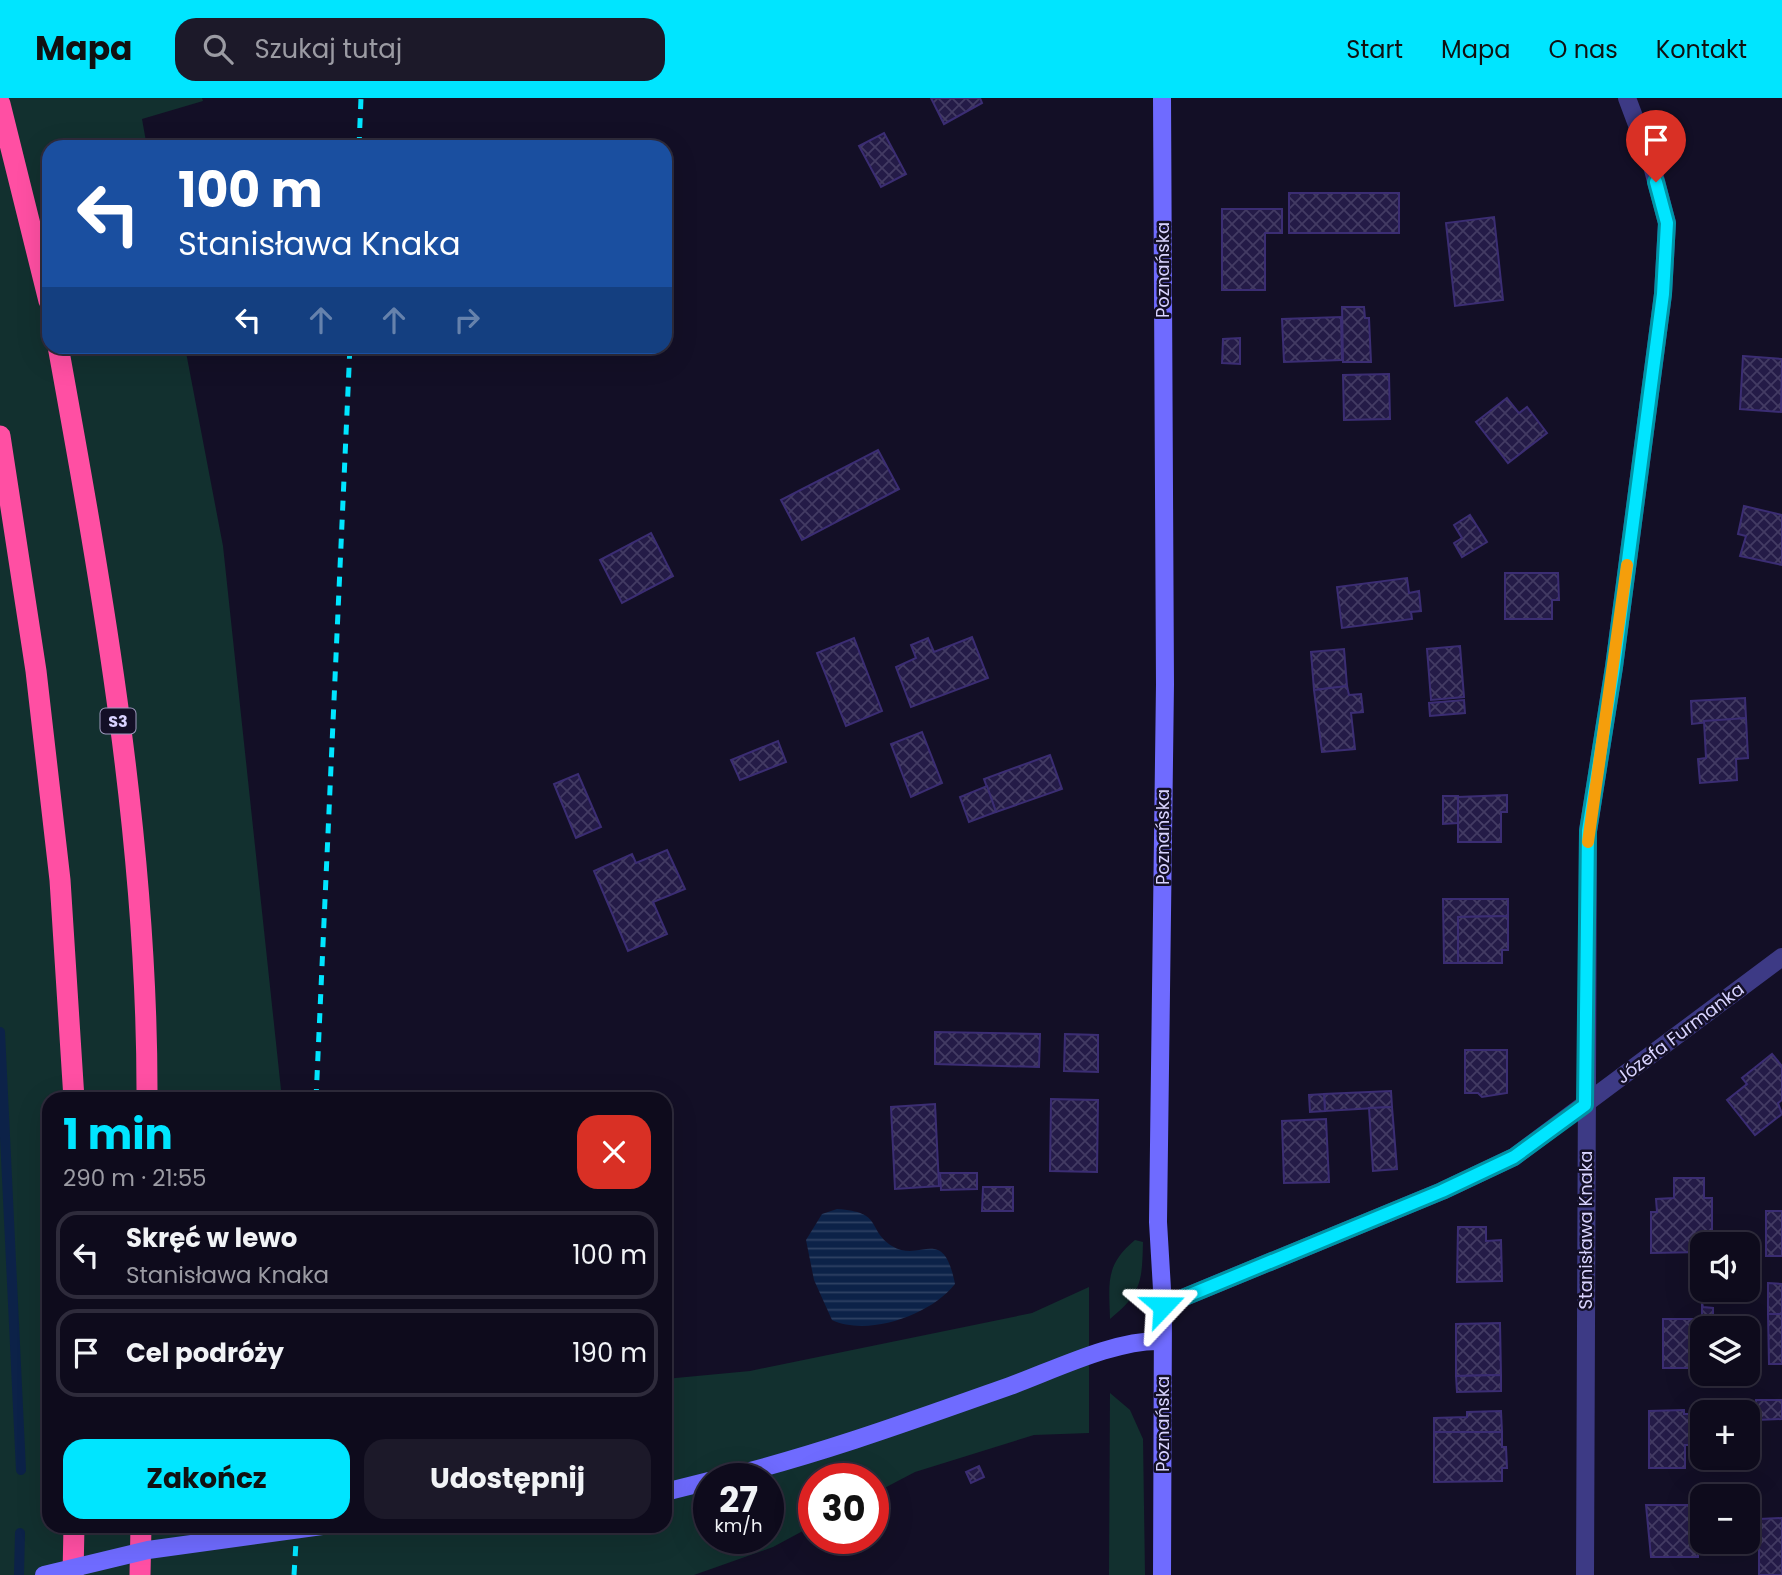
<!DOCTYPE html>
<html lang="pl">
<head>
<meta charset="utf-8">
<style>
  body { margin:0; font-family:Poppins,sans-serif; background:#1c1929; color:#f1f3f6; height:100vh; display:flex; flex-direction:column; font-size:26px; white-space:nowrap }
  * { box-sizing:border-box; margin:0 }
  p { font-size:23px; color:#9b9ba3 }
  .icon { flex:none; width:38px; height:38px; fill:none; stroke:currentColor; stroke-width:2; stroke-linecap:round; stroke-linejoin:round }
  .map { position:relative; flex:1; overflow:hidden }
  .panel { position:absolute; left:42px; top:994px; width:630px; height:441px; display:flex; flex-direction:column; background:#0e0b1c; border-radius:21px; box-shadow:0 7px 28px #0002,0 0 0 2px #2e2b3b }
  .panel>* { flex:none }
  .hud { position:absolute; left:42px; top:42px; width:630px; height:214px; border-radius:21px; box-shadow:0 7px 28px #0002,0 0 0 2px #2e2b3b; background:#1a4fa0; color:#fff; overflow:hidden }
  .controls { position:absolute; left:1690px; top:1134px; display:grid; gap:14px }
  .controls a { display:grid; place-items:center; width:70px; height:70px; border-radius:14px; background:#0e0b1c; box-shadow:0 7px 28px #0002,0 0 0 2px #2e2b3b; font-size:35px }
  .speed { position:absolute; left:693px; top:1365px; display:flex; gap:14px; font-size:35px; font-weight:700; text-align:center }
  .speed>* { display:grid; place-content:center; width:91px; height:91px; border-radius:50%; background:#0e0b1c; box-shadow:0 7px 28px #0002,0 0 0 2px #2e2b3b; line-height:1 }
  .speed small { font-size:18px; font-weight:400 }
  .speed .limit { border:10px solid #d22; background:#fff; color:#111 }
  .pin { position:absolute; display:grid; place-items:center; width:60px; height:60px; color:#fff; margin:-72px -30px; border-radius:50% 50% 50% 0; rotate:-45deg; box-shadow:0 0 7px #0007 }
  .pin .icon { rotate:45deg }
  .me { position:absolute; width:77px; margin:-38px; rotate:67deg; stroke-linejoin:round; filter:drop-shadow(0 0 5px #0008) }
  .turn { display:flex; align-items:center; gap:24px; height:147px; padding:0 21px; font-size:32px }
  .turn .icon { width:91px; height:91px; stroke-width:2.5 }
  .turn b { display:block; font-size:49px; line-height:60px }
  .lanes { display:flex; align-items:center; height:66px; padding:0 21px; background:#0003; justify-content:center; gap:35px; direction:ltr }
  .lanes .off { opacity:.35 }
  .round { display:grid; place-items:center; flex:none; width:74px; height:74px; border-radius:21px; background:#1c1929 }
  .head { display:flex; align-items:center; justify-content:space-between; height:119px; padding:0 21px }
  h1 { font-size:42px; font-weight:700; line-height:52px; color:#00e5ff }
  .button { display:flex; gap:14px; margin-top:auto; padding:14px 21px }
  .button a { flex:1; height:80px; border-radius:21px; background:#00e5ff; color:#111; font-size:28px; font-weight:700; line-height:80px; text-align:center }
  .button a+a { background:#1c1929; color:#f1f3f6 }
  ul { padding:0; list-style:none }
  li { display:flex; align-items:center; gap:21px; height:88px; margin:0 14px 10px; padding:0 7px; border:4px solid #2e2b3b; border-radius:21px }
  li div { flex:1 }
  li b { display:block; font-size:26px }
  li em { font-style:normal }
  header { display:flex; align-items:center; gap:42px; box-sizing:border-box; height:98px; padding:0 35px; background:#00e5ff; color:#111 }
  header strong { font-size:33px }
  nav { display:flex; gap:38px; margin-inline-start:auto; font-size:24px }
  .search { width:490px; height:63px; background:#1c1929; display:flex; align-items:center; gap:18px; box-sizing:border-box; padding:0 24px; border-radius:21px; color:#9b9ba3; font-size:26px }
  .map>svg:first-child { display:block }
  .green { fill:#12302f; fill-rule:evenodd }
  .water { fill:url(#water-rules) }
  .lines { fill:none; stroke-linecap:round; stroke-linejoin:round }
  .stream { stroke:#0c2248; stroke-width:10 }
  .building { fill:url(#building-cross-hatch); stroke:#3b2d73; stroke-width:2 }
  .street { stroke:#3d3a85; stroke-width:18 }
  .secondary { stroke:#6f6bff; stroke-width:18 }
  .highway { stroke:#ff4fa3; stroke-width:21 }
  .rail { stroke:#00e5ff; stroke-width:5; stroke-dasharray:10 9; stroke-linecap:butt }
  .secondary-bridge { stroke:#6f6bff; stroke-width:18 }
  .route-casing { stroke:#0095a6; stroke-width:18 }
  .route { stroke:#00e5ff; stroke-width:12 }
  .slow { stroke:#f59e0b; stroke-width:12 }
  .labels { text-anchor:middle; dominant-baseline:central; stroke-width:5; stroke-linejoin:round; paint-order:stroke }
  .shield { fill:#130f26; stroke:#9e99be; stroke-width:2 }
  .shield-label { font-size:16px; font-weight:bold; fill:#d9d4ff }
  .street-label { font-size:18px; fill:#d9d4ff; stroke:#130f26 }
</style>
</head>
<body>
<header>
<strong>Mapa</strong>
<div class="search"><svg class="icon" aria-label="search" viewBox="0 0 24 24"><circle cx="10" cy="10" r="6"/><path d="M15 15l6 6"/></svg>Szukaj tutaj</div>
<nav><a>Start</a><a>Mapa</a><a>O nas</a><a>Kontakt</a></nav>
</header>
<div class="map">
<svg width="1782" height="1477" viewBox="0 0 1782 1477">
  <defs>
    <pattern id="water-rules" width="6" height="5" patternUnits="userSpaceOnUse" patternTransform="scale(1.75)"><rect width="6" height="5" fill="#0c2248"/><path d="M0 2.5h6" fill="none" stroke="#2f4163"/></pattern>
    <pattern id="building-cross-hatch" width="8" height="8" patternUnits="userSpaceOnUse" patternTransform="scale(1.75)"><rect width="8" height="8" fill="#241b47"/><path d="M0 0l8 8M0 8l8-8" fill="none" stroke="#433b63"/></pattern>
  </defs>
  <rect width="100%" height="100%" fill="#130f26"/>
  <g class="green">
    <path d="M0,0h202l1,3 -61,18 5,28h-98v199l136,1 38,199 59,553h-233v427h616v-147l85,-8 282,-58 57,-26v146l-55,2 -119,37 -42,22v-15h-59v46l-41,22 -79,28h-694zM709,1381h59v59h-59z"/>
    <path d="M1135,1142l8,2c-1,39 -1,51 -33,77 -1,-37 -5,-54 25,-79z"/>
    <path d="M1110,1295l20,17 13,29 2,136h-36z"/>
  </g>
  <path class="water" d="M837,1111c47,3 29,20 55,37 29,18 51,-23 63,38 -24,31 -87,53 -123,36l-18,-40 -8,-40 16,-26z"/>
  <g class="lines">
    <g class="stream">
      <path d="M0,934l21,438"/>
      <path d="M19,1477l1,-42"/>
    </g>
  </g>
  <g class="building">
    <path d="M931,0h49l2,5 -38,21z"/>
    <path d="M884,35l22,41 -25,13 -22,-41z"/>
    <rect x="1289" y="95" width="110" height="40"/>
    <path d="M1222,111h60v24h-17v57h-43z"/>
    <path d="M1494,119l9,83 -48,6 -9,-83z"/>
    <path d="M1342,209h22l1,11h4l2,44h-28z"/>
    <path d="M1341,219l1,43 -58,2 -2,-43z"/>
    <path d="M1240,240v26l-18,-1 1,-24z"/>
    <path d="M1743,258l39,3 -1,53 -41,-3z"/>
    <path d="M1389,276l1,45 -46,1 -1,-45z"/>
    <path d="M1507,300l12,15 8,-6 20,26 -39,30 -32,-41z"/>
    <path d="M878,352l21,39 -97,51 -21,-40z"/>
    <path d="M1744,408l38,9v50l-42,-9 6,-20 -8,-2z"/>
    <path d="M1470,417l17,27 -25,15 -8,-14 8,-5 -8,-13z"/>
    <path d="M651,435l22,43 -51,27 -22,-43z"/>
    <path d="M1505,475h53l1,27h-7v19h-47z"/>
    <path d="M1407,480l2,15 10,-2 2,20 -10,1 1,7 -70,9 -5,-41z"/>
    <path d="M972,539l16,41 -77,29 -15,-40 20,-9 -5,-13 17,-7 6,14z"/>
    <path d="M854,540l28,73 -36,15 -29,-73z"/>
    <path d="M1460,548l4,51 -33,3 -4,-51z"/>
    <path d="M1344,551l3,37 -33,4 -3,-38z"/>
    <path d="M1347,588l2,9 12,-1 2,18 -12,1 4,36 -33,3 -8,-62z"/>
    <path d="M1745,600l1,20 -54,6 -1,-23z"/>
    <path d="M1464,602l1,13 -35,3 -1,-13z"/>
    <path d="M1746,620l2,40 -12,1 1,21 -37,3 -2,-24 8,-1 -2,-37z"/>
    <path d="M922,634l20,51 -31,14 -20,-53z"/>
    <path d="M778,643l8,21 -46,18 -9,-20z"/>
    <path d="M1050,657l12,34 -66,23 -12,-33z"/>
    <path d="M578,676l23,53 -25,11 -22,-54z"/>
    <path d="M987,688l9,26 -27,10 -9,-25z"/>
    <path d="M1507,697v17h-6v30h-43v-45z"/>
    <path d="M1443,698h15v27l-15,1z"/>
    <path d="M667,752l18,39 -32,13 14,32 -39,17 -34,-80 38,-17 4,9z"/>
    <path d="M1443,801h65v17l-50,1v46h-14z"/>
    <path d="M1508,818v34h-6v13h-44v-46z"/>
    <path d="M935,934l105,2 -1,33 -104,-3z"/>
    <path d="M1065,936l33,1v37l-34,-1z"/>
    <path d="M1465,952h42v43l-25,4 -4,-4h-13z"/>
    <path d="M1772,956l10,12v34l-4,3 4,11 -27,21 -28,-35 20,-16 -5,-6z"/>
    <path d="M1391,993l1,16 -67,4 -1,-17z"/>
    <path d="M1324,996l1,17 -15,1 -1,-17z"/>
    <path d="M1051,1001l47,1 -1,72 -47,-1z"/>
    <path d="M935,1006l4,82 -44,3 -4,-82z"/>
    <path d="M1392,1009l5,62 -24,2 -4,-63z"/>
    <path d="M1326,1021l3,63 -45,1 -2,-62z"/>
    <path d="M940,1075h37v16l-36,1z"/>
    <path d="M1674,1080h30v20h8v34h-7l-2,20 -52,1v-41h6l-1,-13 18,-1z"/>
    <path d="M983,1089h30v24h-31z"/>
    <rect x="1766" y="1113" width="16" height="45"/>
    <path d="M1458,1129h28v14l15,-1 1,41 -45,1z"/>
    <path d="M1768,1185l14,1v30h-14z"/>
    <path d="M1702,1205l1,4 10,1v20h-10v46h11v5h-13v-11h-38v-49h39z"/>
    <path d="M1768,1216h14v50h-13z"/>
    <path d="M1500,1225l1,52 -45,1v-52z"/>
    <path d="M1501,1277v16l-44,1 -1,-16z"/>
    <path d="M1756,1302h26v19l-26,1z"/>
    <path d="M1684,1312v4h19v31h-18v23h-36v-57z"/>
    <path d="M1501,1313l1,21h-68v-14l33,-1v-5z"/>
    <path d="M1434,1334h68v15h4l1,21h-5v13l-68,1z"/>
    <path d="M979,1368l5,11 -13,6 -5,-11z"/>
    <path d="M1646,1407h45v24h7v28h-47z"/>
    <path d="M1782,1420v57h-23v-56z"/>
  </g>
  <g class="lines">
    <g class="street">
      <path d="M1163,1208l279,-115 72,-34 268,-200"/>
      <path d="M1585,1477l3,-744 26,-164 49,-373 4,-71 -16,-61 -24,-64"/>
    </g>
    <g class="secondary">
      <path d="M1162,0l3,586 -7,538 5,84 -1,269"/>
      <path d="M719,1381c99,-24 195,-59 291,-93 44,-16 106,-47 152,-45"/>
      <path d="M665,1394l44,-11"/>
    </g>
    <g class="highway">
      <path d="M0,6l49,197"/>
      <path d="M58,248c45,248 90,500 89,753"/>
      <path d="M0,338l36,235 24,209 14,219"/>
      <path d="M73,1477l1,-49"/>
      <path d="M140,1477l1,-49"/>
    </g>
    <g class="rail">
      <path d="M359,49l2,-49"/>
      <path d="M316,1001l34,-753"/>
      <path d="M294,1477l3,-49"/>
    </g>
    <path class="secondary-bridge" d="M44,1477l104,-25 174,-24"/>
  </g>
  <g class="lines">
    <defs>
      <path id="route" d="M1163,1208l279,-115 72,-34 71,-52 3,-274 26,-164 49,-373 4,-71 -11,-41"/>
    </defs>
    <use href="#route" class="route-casing"/>
    <use href="#route" class="route"/>
    <path class="slow" d="M1588,744l39,-277"/>
  </g>
  <g class="labels">
    <rect class="shield" x="100.5" y="610.5" width="35" height="25" rx="5"/>
    <g class="shield-label">
      <text x="118" y="623">S3</text>
    </g>
    <g class="street-label">
      <text transform="translate(1162 172) rotate(-90)">Poznańska</text>
      <text transform="translate(1162 739) rotate(-90)">Poznańska</text>
      <text transform="translate(1680 935) rotate(-37)">Józefa Furmanka</text>
      <text transform="translate(1585 1132) rotate(-90)">Stanisława Knaka</text>
      <text transform="translate(1162 1326) rotate(-90)">Poznańska</text>
    </g>
  </g>
</svg>
<div class="controls">
<a><svg class="icon" aria-label="sound" viewBox="0 0 24 24"><path d="M4 9h4l5-4v14l-5-4H4zM17 9q2 3 0 6"/></svg></a>
<a><svg class="icon" aria-label="layers" viewBox="0 0 24 24"><path d="M12 4l9 5-9 5-9-5zM3 14l9 5 9-5"/></svg></a>
<a>+</a>
<a>−</a>
</div>
<div class="speed"><div>27<small>km/h</small></div><div class="limit">30</div></div>
<div class="pin" style="left:1656px;top:84px;background:#d93025"><svg class="icon" aria-label="arrive" viewBox="0 0 24 24"><path d="M6 21V4h12l-3 4 3 4H6"/></svg></div>
<svg class="me" style="left:1163px;top:1208px" viewBox="-20 -20 40 40"><path d="M0-17L14 15 0 8-14 15z" fill="#00e5ff" stroke="#fff" stroke-width="4"/></svg>
<div class="hud">
<div class="turn"><svg class="icon" aria-label="left" viewBox="0 0 24 24"><path d="M17 20v-9H6M10 6l-5 5 5 5"/></svg><div><b>100 m</b>Stanisława Knaka</div></div>
<div class="lanes"><svg class="icon" aria-label="left" viewBox="0 0 24 24"><path d="M17 20v-9H6M10 6l-5 5 5 5"/></svg><svg class="icon off" aria-label="ahead" viewBox="0 0 24 24"><path d="M12 20V5M6 11l6-6 6 6"/></svg><svg class="icon off" aria-label="ahead" viewBox="0 0 24 24"><path d="M12 20V5M6 11l6-6 6 6"/></svg><svg class="icon off" aria-label="right" viewBox="0 0 24 24"><path d="M7 20v-9h11M14 6l5 5-5 5"/></svg></div>
</div>
<section class="panel">
<div class="head"><div><h1>1 min</h1><p>290 m · 21:55</p></div><a class="round" style="background:#d93025;color:#fff"><svg class="icon" aria-label="close" viewBox="0 0 24 24"><path d="M6 6l12 12M18 6L6 18"/></svg></a></div>
<ul>
<li><svg class="icon" aria-label="left" viewBox="0 0 24 24"><path d="M17 20v-9H6M10 6l-5 5 5 5"/></svg><div><b>Skręć w lewo</b><p>Stanisława Knaka</p></div><em>100 m</em></li>
<li><svg class="icon" aria-label="arrive" viewBox="0 0 24 24"><path d="M6 21V4h12l-3 4 3 4H6"/></svg><div><b>Cel podróży</b></div><em>190 m</em></li>
</ul>
<div class="button"><a>Zakończ</a><a>Udostępnij</a></div>
</section>
</div>
</body>
</html>
